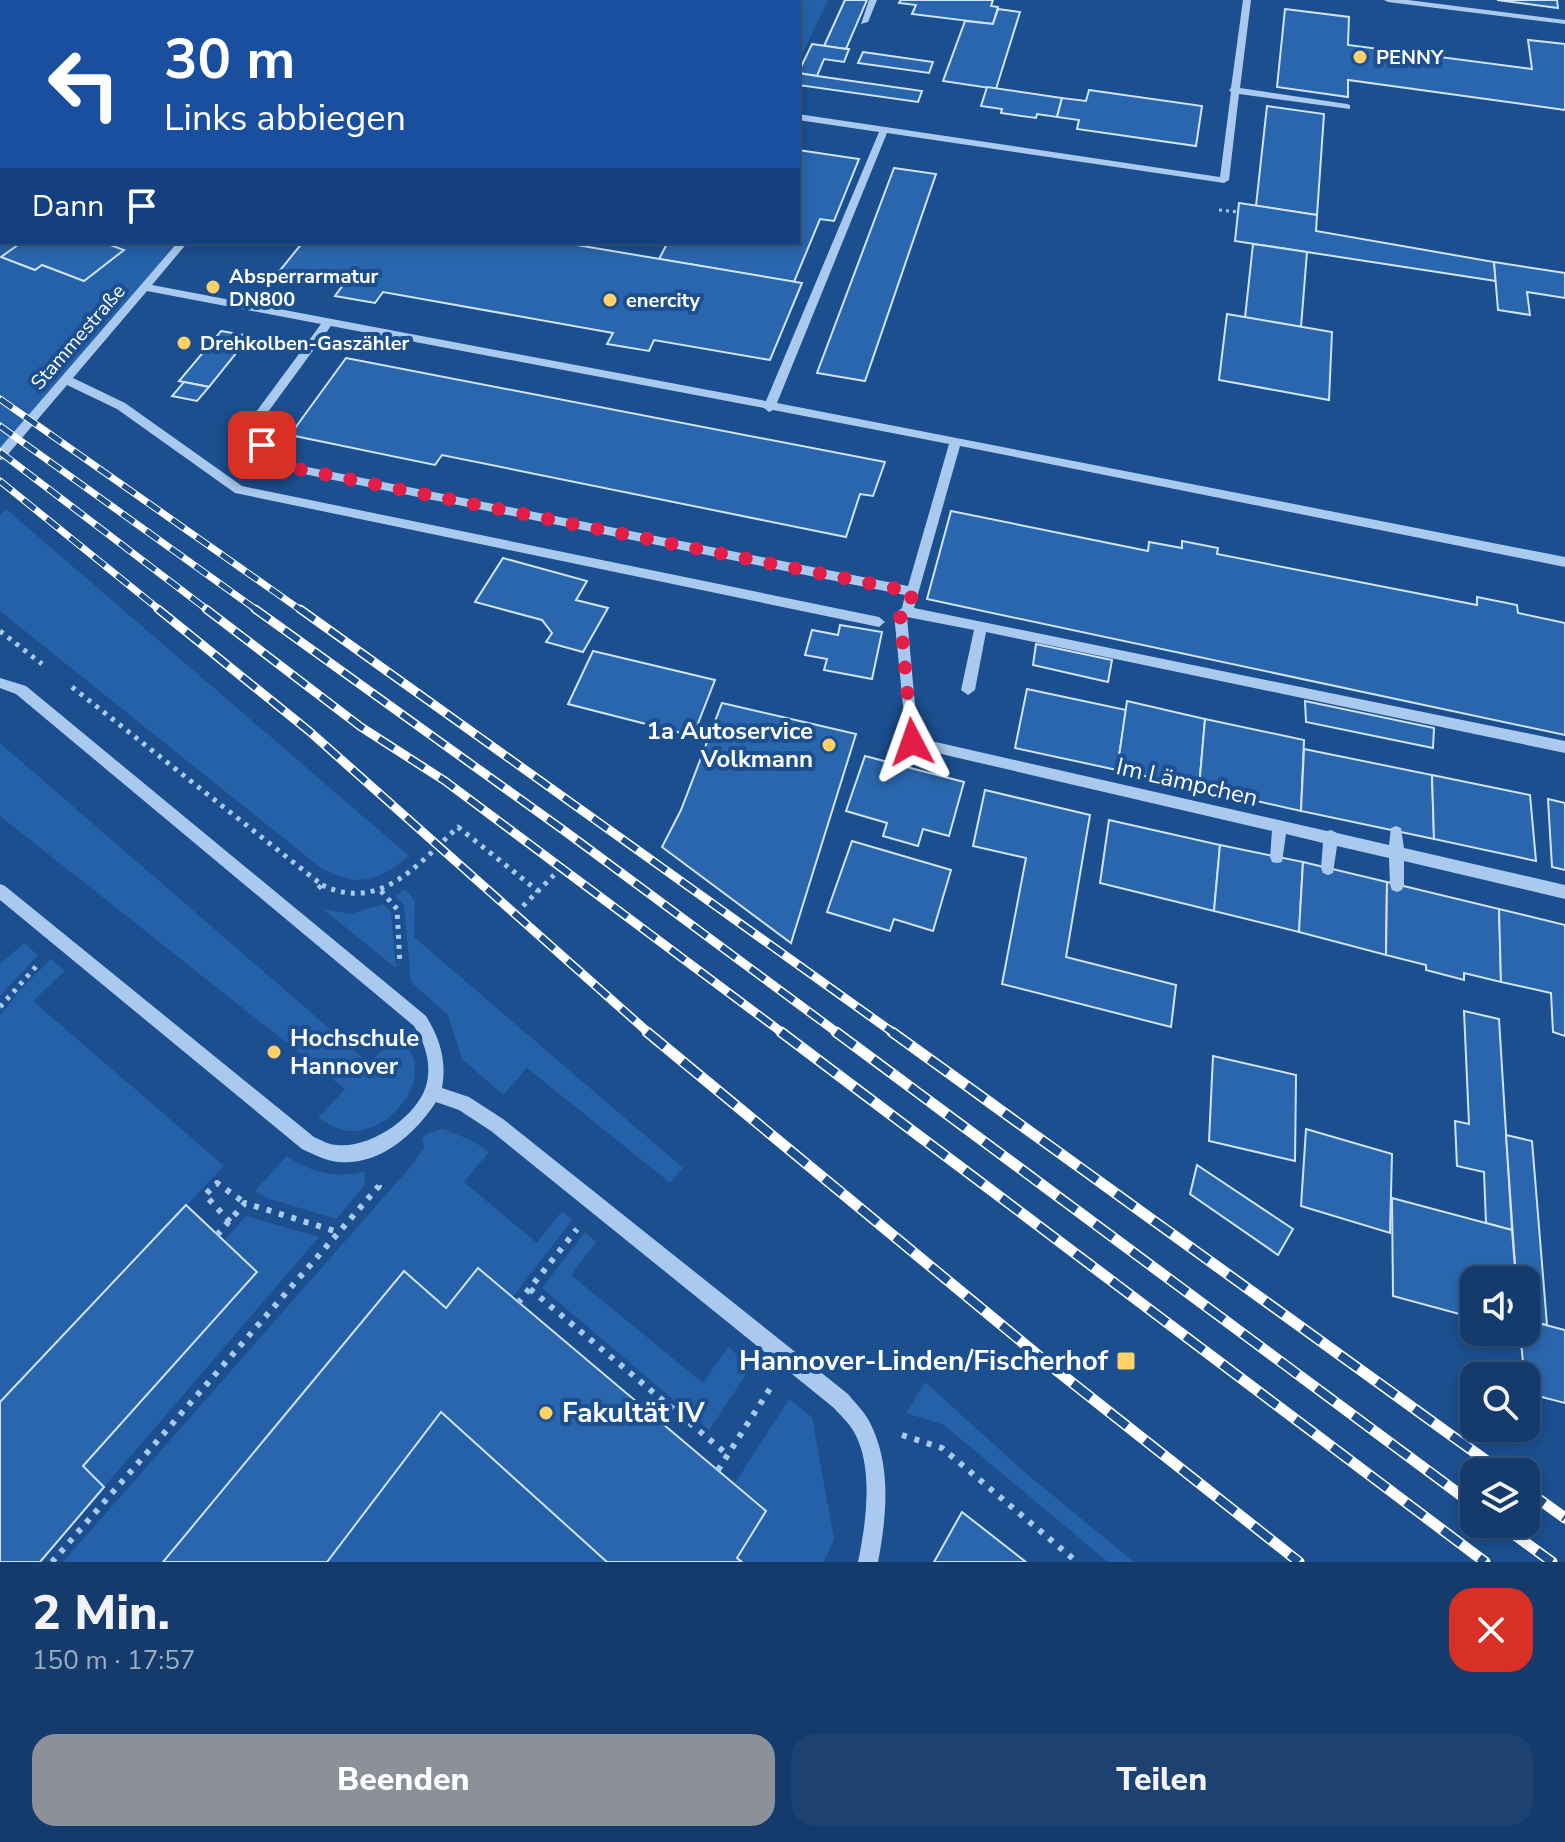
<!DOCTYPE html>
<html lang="de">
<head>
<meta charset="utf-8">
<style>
  body { margin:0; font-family:"Nunito Sans",sans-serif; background:#1d4271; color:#f1f3f6; height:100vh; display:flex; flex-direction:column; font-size:30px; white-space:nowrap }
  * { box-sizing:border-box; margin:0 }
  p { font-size:26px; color:#9dadc1 }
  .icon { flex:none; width:44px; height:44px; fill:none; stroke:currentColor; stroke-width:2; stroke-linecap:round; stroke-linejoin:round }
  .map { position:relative; height:1562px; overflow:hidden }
  .panel { display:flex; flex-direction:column; background:#143b6b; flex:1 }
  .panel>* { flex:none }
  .hud { position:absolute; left:0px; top:0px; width:800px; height:244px; box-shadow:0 4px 12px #0003,0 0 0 2px #33557e; background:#1a4fa0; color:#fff; overflow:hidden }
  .controls { position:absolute; left:1460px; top:1266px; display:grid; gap:16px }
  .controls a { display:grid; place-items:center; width:80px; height:80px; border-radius:16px; background:#143b6b; box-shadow:0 4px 12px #0003,0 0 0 2px #33557e; font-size:40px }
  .pin { position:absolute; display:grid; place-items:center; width:68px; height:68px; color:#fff; margin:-34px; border-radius:16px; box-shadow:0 4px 12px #0006 }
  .me { position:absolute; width:88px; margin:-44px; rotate:356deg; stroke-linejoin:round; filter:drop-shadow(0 0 6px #0008) }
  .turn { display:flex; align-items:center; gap:28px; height:168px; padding:0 32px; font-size:36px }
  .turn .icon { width:104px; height:104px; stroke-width:2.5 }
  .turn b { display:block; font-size:56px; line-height:68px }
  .then { display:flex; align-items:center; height:76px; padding:0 32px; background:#0003; gap:16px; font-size:30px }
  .round { display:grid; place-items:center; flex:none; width:84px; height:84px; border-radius:24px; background:#1d4271 }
  .head { display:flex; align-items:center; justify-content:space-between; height:136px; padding:0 32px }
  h1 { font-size:48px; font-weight:800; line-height:60px }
  .button { display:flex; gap:16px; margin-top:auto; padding:16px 32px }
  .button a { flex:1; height:92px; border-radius:24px; background:#8c9099; color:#fff; font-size:32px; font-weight:800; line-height:92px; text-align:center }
  .button a+a { background:#1d4271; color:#f1f3f6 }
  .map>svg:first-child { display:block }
  .green { fill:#2461a8 }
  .building { fill:#2a66ad; stroke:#cfe3fa; stroke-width:2 }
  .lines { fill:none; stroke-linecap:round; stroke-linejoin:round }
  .path-far2 { stroke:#a9c9ee; stroke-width:3; stroke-dasharray:3 4; stroke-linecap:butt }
  .path-far1 { stroke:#a9c9ee; stroke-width:5; stroke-dasharray:4 6; stroke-linecap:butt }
  .path { stroke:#a9c9ee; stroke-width:6; stroke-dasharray:5 8; stroke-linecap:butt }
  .minor { fill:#a9c9ee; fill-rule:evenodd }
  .rail-far2-casing { stroke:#fff; stroke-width:7 }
  .rail-far1-casing { stroke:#fff; stroke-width:9 }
  .rail-casing { stroke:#fff; stroke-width:11 }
  .rail-far2 { stroke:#1b4f8f; stroke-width:5; stroke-dasharray:15; stroke-linecap:butt }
  .rail-far1 { stroke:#1b4f8f; stroke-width:6; stroke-dasharray:18; stroke-linecap:butt }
  .rail { stroke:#1b4f8f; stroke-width:8; stroke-dasharray:23; stroke-linecap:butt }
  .route { stroke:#e11d48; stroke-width:14; stroke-dasharray:0 25.2 }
  .poi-dot { fill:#ffd166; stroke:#1b4f8f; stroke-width:3 }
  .labels { text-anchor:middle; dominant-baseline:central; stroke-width:8; stroke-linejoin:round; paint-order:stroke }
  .far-poi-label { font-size:20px; font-weight:bold; fill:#fff; stroke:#1b4f8f; text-anchor:start }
  .far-street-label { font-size:20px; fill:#fff; stroke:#1b4f8f }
  .poi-label { font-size:24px; font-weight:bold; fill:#fff; stroke:#1b4f8f; text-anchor:end }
  .street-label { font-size:24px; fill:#fff; stroke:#1b4f8f }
  .near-poi-label { font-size:28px; font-weight:bold; fill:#fff; stroke:#1b4f8f; text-anchor:end }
</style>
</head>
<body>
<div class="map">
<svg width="1565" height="1562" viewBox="0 0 1565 1562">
  <rect width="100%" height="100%" fill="#1b4f8f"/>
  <g class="green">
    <path d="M698,0h130l-30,63v-61z"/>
    <path d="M0,177l2,65h181l-183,214z"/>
    <path d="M6,509l403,347c-33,26 -50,32 -88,12l-321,-257v-96z"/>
    <path d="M0,743l369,320 30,-29c6,10 16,21 16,33 3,34 -41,74 -75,62 -8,-2 -15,-8 -22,-11l27,-29 -345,-273z"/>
    <path d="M405,889l10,12 -1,36 269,231 -13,15 -143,-115 -24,27 -41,-36 -14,-44 -37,-33 -7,-77 -9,-9z"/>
    <path d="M383,904l8,8 5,56 -73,-59 28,5z"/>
    <path d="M24,943l14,12 -38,41v-32z"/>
    <path d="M51,959l14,12 -32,30 191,165 -224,235v-385l19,-25z"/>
    <path d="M443,1129l30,12 16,11 -25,30 73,61 25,-32 10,9 -60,78 -34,-30 -32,40 -42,-36 -241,290h-100l349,-397 12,-17 -2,-9 6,-6z"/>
    <path d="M287,1156c23,17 51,23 78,15l-1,15 -28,33 -69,-21 -12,-7z"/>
    <path d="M246,1216l73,21 -215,250 -21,-21 174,-194 -33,-31z"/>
    <path d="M585,1232l11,10 -25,33 132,108 25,-36 23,20 -42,63 -167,-142z"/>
    <path d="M925,1382l97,88 112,92h-26l-164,-137 -38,-12z"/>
    <path d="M789,1399l23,18 22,122 -10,23h-82l-5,-4 29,-47 -31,-28z"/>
    <path d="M441,1412l166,150h-280z"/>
  </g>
  <g class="building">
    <path d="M0,0h74l-72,2v25z"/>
    <path d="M845,0h22l-21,49 -22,-3z"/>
    <path d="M901,0h92l-2,6 7,1 -5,17 -81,-10 4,-9 -17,-2z"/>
    <path d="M1497,0h60l1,8z"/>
    <path d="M998,9l22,3 -24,77 -53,-8 22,-60 28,3z"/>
    <path d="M1285,9l64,8 -1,28 184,24 -4,-29 37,4v66l-217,-30v17l-71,-10z"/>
    <path d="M812,44l34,5h3l-5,13 -20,-3 -7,17 -19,-3z"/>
    <path d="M0,46l2,1v102h-2z"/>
    <path d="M863,52l70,10 -4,11 -71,-10z"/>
    <path d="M798,73l19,3 105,15 -4,11 -120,-17z"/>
    <path d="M987,87l75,11 -5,19 -20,-3 -1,4 -35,-5 1,-4 -21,-3z"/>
    <path d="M1089,90l113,16 -6,40 -119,-17 2,-9 -22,-3 5,-19 24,3z"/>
    <path d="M1267,106l57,8 -7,101 -61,-9z"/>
    <path d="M798,150l61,9 -25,62 -14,-2 -26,63 -135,-23 9,-17h130z"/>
    <path d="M894,168l42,6 -71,207 -48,-8z"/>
    <path d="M1239,203l78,12 -1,16 178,31 2,19 -261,-40z"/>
    <path d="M22,242h80l22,8 -40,31 -42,-16 -7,5 -34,-13z"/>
    <path d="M303,242h256l243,41 -32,77 -116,-20 -5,11 -42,-7 6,-11 -230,-41 -8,11 -40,-7 8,-11 -66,-11z"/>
    <path d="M1253,244l54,8 -6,75 -56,-9z"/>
    <path d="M1494,262l71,11v25l-38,-6 3,23 -32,-5z"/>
    <path d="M1227,314l105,18 -3,68 -110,-20z"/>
    <path d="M221,331l29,5 -41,51 -30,-6z"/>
    <path d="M346,358l539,104 -12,34 -13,-2 -14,43 -404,-82 -7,10 -145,-30z"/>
    <path d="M184,382l25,5 -12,14 -25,-5z"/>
    <path d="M951,511l197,40 1,-9 33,6v-7l36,7 -1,6 260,51v-8l40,8 1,8 47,10v112l-638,-136z"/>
    <path d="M503,558l84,23 -11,19 32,8 -25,44 -37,-10 6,-9 -10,-13 -67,-18z"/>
    <path d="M840,625l42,7 -10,47 -48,-9 3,-11 -22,-4 7,-25 26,5z"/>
    <path d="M1036,644l76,16 -4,22 -75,-17z"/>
    <path d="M593,651l122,29 -22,56 -125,-32z"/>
    <path d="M1027,689l99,21 -9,60 -102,-22z"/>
    <path d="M1127,701l78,18 -6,69 -82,-18z"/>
    <path d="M1305,701l129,27 -1,20 -127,-26z"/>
    <path d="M722,703l134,31 -65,209 -129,-96 19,-37z"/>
    <path d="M1205,719l99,21 -3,71 -102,-23z"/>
    <path d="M1304,749l128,26 2,64 -133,-28z"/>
    <path d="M865,756l99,26 -15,54 -26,-7 -5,17 -35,-10 4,-13 -41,-12z"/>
    <path d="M1432,775l98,20 6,66 -102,-22z"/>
    <path d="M985,790l105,25 -24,142 110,28 -5,42 -169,-43 24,-126 -53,-12z"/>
    <path d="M1548,799l17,4v67l-13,-3z"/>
    <path d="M1109,820l111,25 -6,66 -114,-28z"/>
    <path d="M852,841l99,29 -18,61 -39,-12 -4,12 -63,-19z"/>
    <path d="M1220,845l83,17 -4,70 -85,-21z"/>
    <path d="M1303,862l84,20 -1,73 -87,-23z"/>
    <path d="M1387,882l112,27 2,73 -37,-9v7l-38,-10v-5l-40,-10z"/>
    <path d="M1499,909l66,16v111l-12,-4 -2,-39 -50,-11z"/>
    <path d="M1464,1011l35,8 13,211 -26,-7 -2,-51 -27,-6 -2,-45 14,3z"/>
    <path d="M1213,1056l83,19 -1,86 -86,-20z"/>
    <path d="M1306,1129l86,25 -2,79 -89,-27z"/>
    <path d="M1506,1135l26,6 15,184 -21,-5v-40h-10z"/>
    <path d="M1197,1165l96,64 -15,26 -88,-61z"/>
    <path d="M1392,1198l120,32 4,50h-42v38l-81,-22z"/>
    <path d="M186,1205l71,67 -174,194 21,21 -64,75h-40v-160z"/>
    <path d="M478,1268l288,243 -29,47 5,4h-135l-166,-150 -114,150h-164l241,-291 42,37z"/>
    <path d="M1526,1320l39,10v73l-39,-10 -6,-61h6z"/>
    <path d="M962,1512l64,50h-92z"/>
  </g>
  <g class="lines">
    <g class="path-far2">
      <path d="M653,2h7"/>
      <path d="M1219,210l19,2"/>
    </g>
    <g class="path-far1">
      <path d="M0,631l42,33"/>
      <path d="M72,687l250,198 -8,7"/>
      <path d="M322,885c59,28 96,-21 136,-58l80,64"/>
      <path d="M381,891l16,18 3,56"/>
      <path d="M523,906l31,-31"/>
      <path d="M0,1007l39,-44"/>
    </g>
    <g class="path">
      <path d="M230,1222l-25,-27 12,-12 28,20"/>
      <path d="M217,1235l28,-32 93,29"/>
      <path d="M530,1289l198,166"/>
      <path d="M518,1303l59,-74"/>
      <path d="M902,1435l40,13 135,114"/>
      <path d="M718,1470l53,-83"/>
      <path d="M52,1562l327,-376 -1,-5"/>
    </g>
    <g class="minor">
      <path d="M225,0h22l2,2h-22z"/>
      <path d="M387,0h9l-10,2z"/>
      <path d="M869,0h8l-9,22 -7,2z"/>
      <path d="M1243,0h8l-11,88 107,16 3,1v4l-111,-15 -10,86 -5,3 -337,-50 -110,270 788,154v10l-605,-121 -46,162 651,133v12l-579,-121 -11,58 -7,5 -7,-5 13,-60 -67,-13 11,121 409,93 4,-1 6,3 52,12 2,-17 5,-2 5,2 3,20 161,37v14l-161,-38v24l-2,5 -5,2 -5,-2 -2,-5 -1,-27 -52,-12 -4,27 -5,2 -5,-2 -2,-5 2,-25 -37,-9 -4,28 -5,1 -5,-1 -2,-5 2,-26 -365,-85 -13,-132 8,-6 3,-13 -636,-128 -24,-40 76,-103 -174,-33 -74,87 52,25 117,83 637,131 6,5 -6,5 -644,-134 -118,-84 -50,-24 -63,74 -4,1v-12l178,-206h10l-36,43 614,116 113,-269 -81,-12v-6l422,63 11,-85 -2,-2 2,-2zM331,326l433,82 5,4 4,-2 176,34 -41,142 -631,-125 -20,-34z"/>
      <path d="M1384,0h24l157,20v4l-177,-22z"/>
      <rect x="0" y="156" width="2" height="6"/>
      <path d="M0,678l26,8 400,330c14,23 21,45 16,72l27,9 34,22 345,275c6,8 15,16 20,25 24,43 19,96 10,143h-20c8,-38 16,-95 -4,-130 -5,-9 -13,-16 -20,-24l-343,-277 -32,-21 -23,-8c-21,32 -56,64 -98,60 -12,-1 -25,-8 -36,-13l-302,-249v-16l5,2 309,251c7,3 15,8 23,8 32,4 80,-28 89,-59 6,-21 0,-41 -12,-60l-398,-332 -16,-6z"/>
    </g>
    <defs>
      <g id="rail-far2">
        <path d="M0,399l302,212"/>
        <path d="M0,426l258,185"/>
        <path d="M0,452l209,159"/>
        <path d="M0,481l161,130"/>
      </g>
      <g id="rail-far1">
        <path d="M158,609l151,122 341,303"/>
        <path d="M206,609l155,118 84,54 339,253"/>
        <path d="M255,609l311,223 273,202"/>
        <path d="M300,609l595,425"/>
      </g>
      <g id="rail">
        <path d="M647,1032l404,334 248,196"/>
        <path d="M781,1032l704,530"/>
        <path d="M836,1032l638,473"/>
        <path d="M892,1032l610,440"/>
        <path d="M1526,1490l39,28"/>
        <path d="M1500,1524l52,38"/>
      </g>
    </defs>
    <use href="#rail-far2" class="rail-far2-casing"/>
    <use href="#rail-far1" class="rail-far1-casing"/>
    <use href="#rail" class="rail-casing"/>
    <use href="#rail-far2" class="rail-far2"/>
    <use href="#rail-far1" class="rail-far1"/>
    <use href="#rail" class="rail"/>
  </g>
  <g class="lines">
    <path class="route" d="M262,445l11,19 640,128 -6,19 -7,3 12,128"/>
  </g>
  <g class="poi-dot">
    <circle cx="1360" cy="57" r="8"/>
    <circle cx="213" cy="287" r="8"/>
    <circle cx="610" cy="300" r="8"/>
    <circle cx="184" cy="343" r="8"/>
    <circle cx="829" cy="745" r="8"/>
    <circle cx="274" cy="1052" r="8"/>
    <rect x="1116" y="1351" width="20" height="20" rx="4"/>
    <circle cx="546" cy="1413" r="8"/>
  </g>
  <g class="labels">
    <g class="far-poi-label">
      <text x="1376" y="57">PENNY</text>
      <text x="229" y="276">Absperrarmatur<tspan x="229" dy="23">DN800</tspan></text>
      <text x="626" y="300">enercity</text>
      <text x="200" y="343">Drehkolben-Gaszähler</text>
    </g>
    <g class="far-street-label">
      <text transform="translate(78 337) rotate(-49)">Stammestraße</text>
    </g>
    <g class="poi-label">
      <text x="813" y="731">1a Autoservice<tspan x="813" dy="28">Volkmann</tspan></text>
      <text x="290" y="1038" text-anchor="start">Hochschule<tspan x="290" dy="28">Hannover</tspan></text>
    </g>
    <g class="street-label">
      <text transform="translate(1187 782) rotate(13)">Im Lämpchen</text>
    </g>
    <g class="near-poi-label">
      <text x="1108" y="1361">Hannover-Linden/Fischerhof</text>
      <text x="562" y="1413" text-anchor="start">Fakultät IV</text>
    </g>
  </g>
</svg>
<div class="controls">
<a><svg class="icon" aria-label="sound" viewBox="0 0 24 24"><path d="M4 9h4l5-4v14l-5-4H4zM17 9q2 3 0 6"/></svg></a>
<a><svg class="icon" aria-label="search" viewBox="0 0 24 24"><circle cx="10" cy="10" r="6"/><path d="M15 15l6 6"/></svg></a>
<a><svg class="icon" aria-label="layers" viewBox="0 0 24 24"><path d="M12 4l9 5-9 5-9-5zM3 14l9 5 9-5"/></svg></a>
</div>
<div class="pin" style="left:262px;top:445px;background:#d93025"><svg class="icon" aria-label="arrive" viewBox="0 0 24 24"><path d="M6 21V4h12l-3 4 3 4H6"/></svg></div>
<svg class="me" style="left:912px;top:742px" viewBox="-20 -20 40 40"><path d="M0-17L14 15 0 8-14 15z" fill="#e11d48" stroke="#fff" stroke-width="4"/></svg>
<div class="hud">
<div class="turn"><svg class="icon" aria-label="left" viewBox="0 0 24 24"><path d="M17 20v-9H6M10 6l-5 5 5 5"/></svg><div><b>30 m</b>Links abbiegen</div></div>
<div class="then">Dann<svg class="icon" aria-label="arrive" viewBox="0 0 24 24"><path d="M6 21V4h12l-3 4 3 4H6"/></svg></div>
</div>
</div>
<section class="panel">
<div class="head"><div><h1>2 Min.</h1><p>150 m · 17:57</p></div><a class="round" style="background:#d93025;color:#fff"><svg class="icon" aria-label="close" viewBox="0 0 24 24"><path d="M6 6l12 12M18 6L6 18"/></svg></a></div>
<div class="button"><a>Beenden</a><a>Teilen</a></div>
</section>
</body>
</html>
